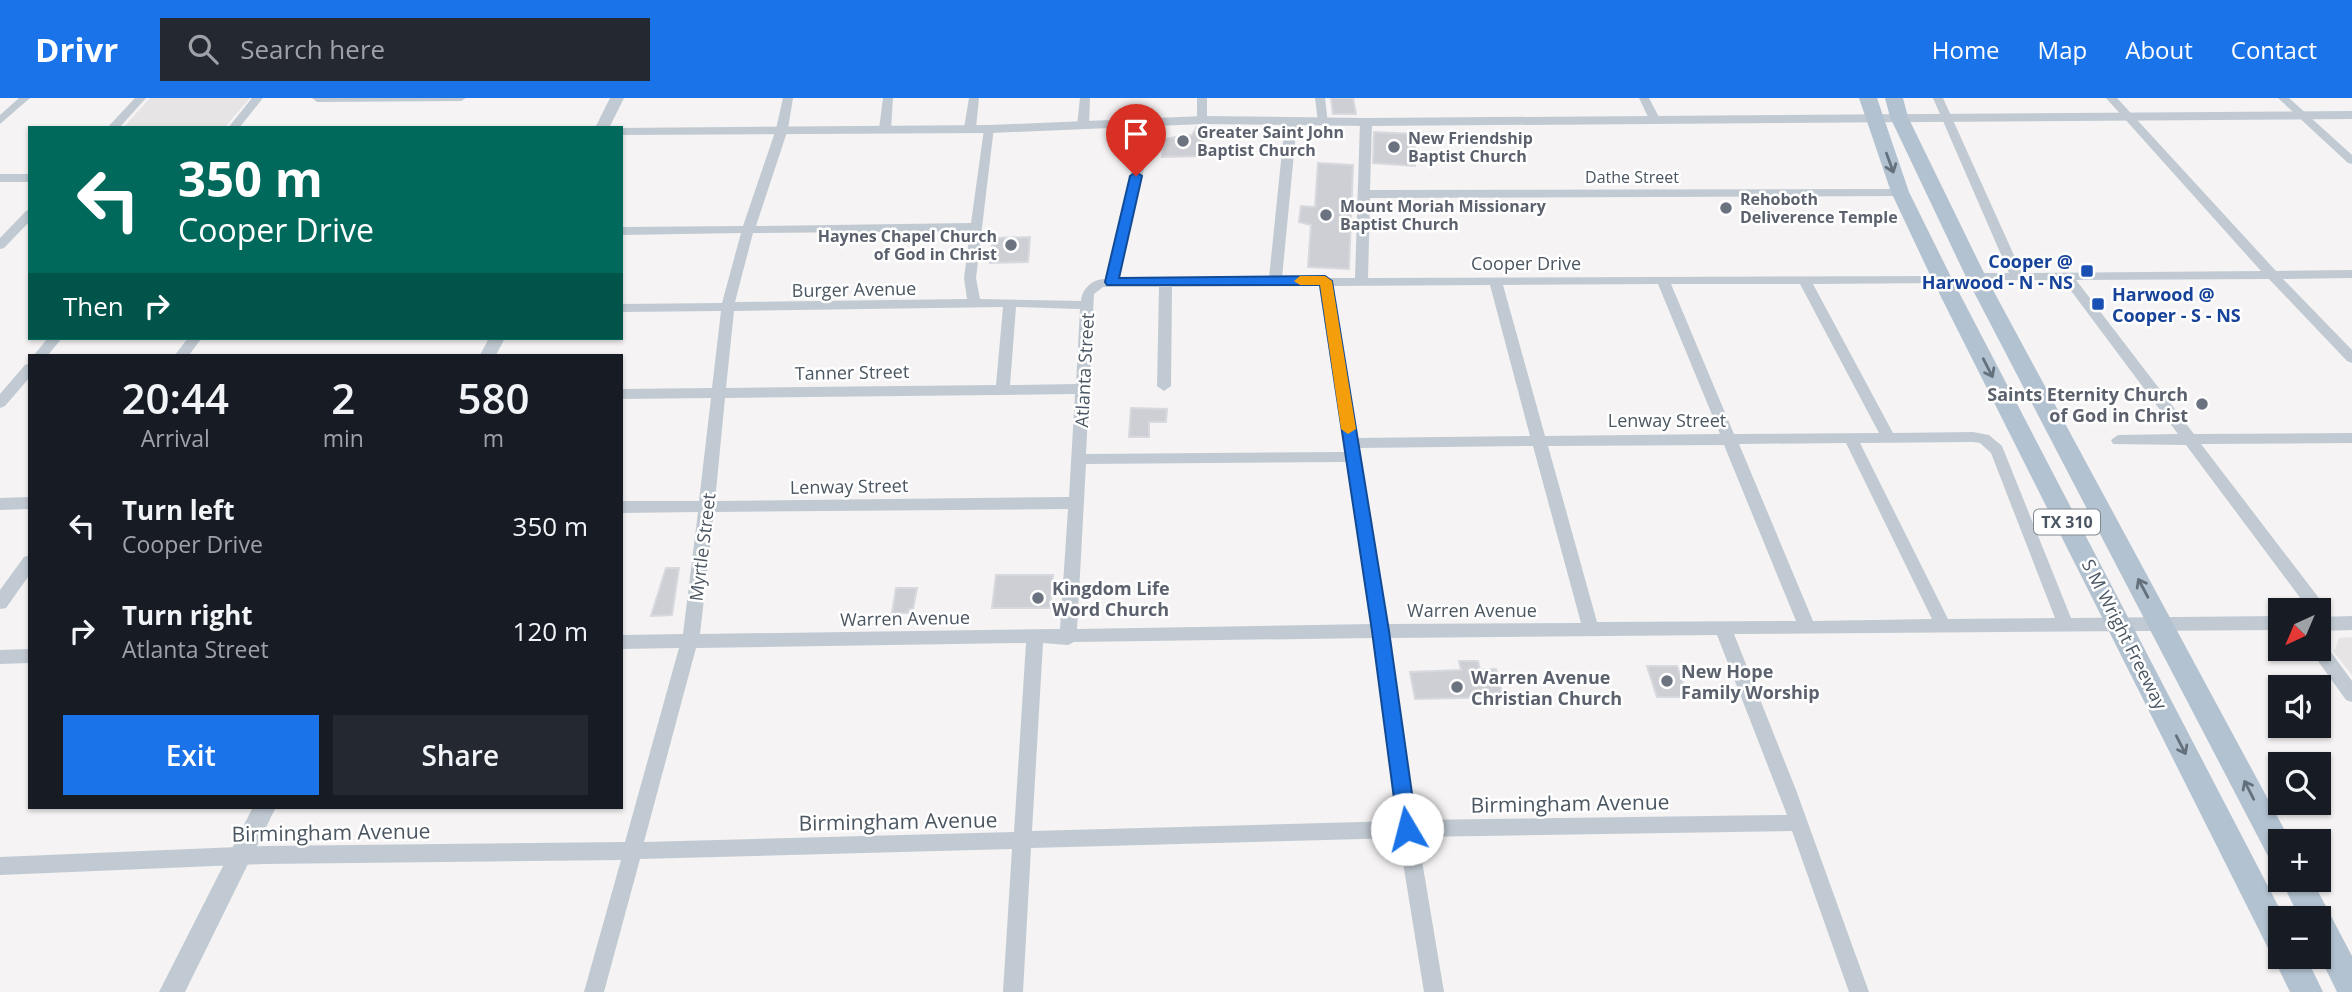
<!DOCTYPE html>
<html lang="en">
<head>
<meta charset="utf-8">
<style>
  body { margin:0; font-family:"Open Sans",sans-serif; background:#242831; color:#f1f3f6; height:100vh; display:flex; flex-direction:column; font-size:26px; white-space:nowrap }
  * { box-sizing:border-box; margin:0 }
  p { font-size:23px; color:#9ea1a6 }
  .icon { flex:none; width:38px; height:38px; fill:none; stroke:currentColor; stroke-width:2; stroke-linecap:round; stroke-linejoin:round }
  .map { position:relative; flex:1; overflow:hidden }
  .panel { position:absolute; left:28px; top:256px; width:595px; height:455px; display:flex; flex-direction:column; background:#171b24; border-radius:0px; box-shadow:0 2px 5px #0004 }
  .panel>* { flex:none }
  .guide { position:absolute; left:28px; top:28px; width:595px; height:214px; border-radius:0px; box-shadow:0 2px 5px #0004; background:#00695c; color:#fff; overflow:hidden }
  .needle { width:46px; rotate:224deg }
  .controls { position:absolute; left:2268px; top:500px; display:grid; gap:14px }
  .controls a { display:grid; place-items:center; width:63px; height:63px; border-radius:0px; background:#171b24; box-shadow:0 2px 5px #0004; font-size:35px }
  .pin { position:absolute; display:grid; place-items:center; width:60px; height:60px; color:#fff; margin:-72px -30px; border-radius:50% 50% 50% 0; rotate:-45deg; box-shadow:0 0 7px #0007 }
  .pin .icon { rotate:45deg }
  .me { position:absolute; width:77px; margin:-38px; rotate:352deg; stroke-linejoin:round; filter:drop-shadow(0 0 5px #0008) }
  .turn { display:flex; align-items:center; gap:24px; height:147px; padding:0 35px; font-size:32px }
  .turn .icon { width:91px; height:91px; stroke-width:2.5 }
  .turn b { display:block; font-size:49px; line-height:60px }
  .then { display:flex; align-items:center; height:66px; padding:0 35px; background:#0003; gap:14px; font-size:26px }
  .eta { display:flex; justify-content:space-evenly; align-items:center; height:119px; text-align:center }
  .eta b { font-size:42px; font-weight:600; line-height:49px }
  .action { display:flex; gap:14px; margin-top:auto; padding:14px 35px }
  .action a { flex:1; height:80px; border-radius:0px; background:#1a73e8; color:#fff; font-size:28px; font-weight:600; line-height:80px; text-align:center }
  .action a+a { background:#242831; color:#f1f3f6 }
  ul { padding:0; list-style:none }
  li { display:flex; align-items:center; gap:21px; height:105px; padding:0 35px }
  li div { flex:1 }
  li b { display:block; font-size:26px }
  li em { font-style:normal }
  header { display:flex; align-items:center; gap:42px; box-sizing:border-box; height:98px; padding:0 35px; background:#1a73e8; color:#fff }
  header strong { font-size:33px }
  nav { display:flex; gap:38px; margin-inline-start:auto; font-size:24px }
  .search { width:490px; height:63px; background:#242831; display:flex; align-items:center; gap:18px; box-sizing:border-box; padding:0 24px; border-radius:0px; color:#9ea1a6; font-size:26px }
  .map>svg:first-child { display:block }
  .education { fill:#e6e4e5 }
  .building { fill:#cdcfd5; stroke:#d7d9de; stroke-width:2 }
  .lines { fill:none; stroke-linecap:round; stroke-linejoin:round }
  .minor { fill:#c1cad2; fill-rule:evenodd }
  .tertiary { fill:#c1cad2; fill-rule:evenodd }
  .primary { fill:#b3c2d1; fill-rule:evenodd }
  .oneway { stroke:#64717d }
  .route { fill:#1a73e8; stroke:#114b97; stroke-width:2 }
  .slow { fill:#f59e0b }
  .worship-dot { fill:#6b7280; stroke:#fff; stroke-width:2.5 }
  .transit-dot { fill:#1a4fb4; stroke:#fff; stroke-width:2.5 }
  .labels { text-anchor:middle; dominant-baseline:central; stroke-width:5; stroke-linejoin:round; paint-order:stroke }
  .far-worship-label { font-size:16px; font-weight:bold; fill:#5b616d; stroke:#fff; text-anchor:start }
  .far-street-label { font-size:16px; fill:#4a5661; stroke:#fff }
  .shield { fill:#fff; stroke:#808990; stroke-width:2 }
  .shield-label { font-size:16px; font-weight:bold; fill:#4a5661 }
  .transit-label { font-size:18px; font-weight:bold; fill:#164399; stroke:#fff; text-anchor:end }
  .street-label { font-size:18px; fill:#4a5661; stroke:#fff }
  .worship-label { font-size:18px; font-weight:bold; fill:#5b616d; stroke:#fff; text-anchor:start }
  .near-street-label { font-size:21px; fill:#4a5661; stroke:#fff }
</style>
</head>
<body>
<header>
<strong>Drivr</strong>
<div class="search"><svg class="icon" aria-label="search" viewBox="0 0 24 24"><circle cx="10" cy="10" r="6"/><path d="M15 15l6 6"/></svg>Search here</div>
<nav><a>Home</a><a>Map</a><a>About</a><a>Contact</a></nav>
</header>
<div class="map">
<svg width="2352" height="894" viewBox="0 0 2352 894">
  <rect width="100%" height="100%" fill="#f5f3f3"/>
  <g class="education">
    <path d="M150,0h100l-26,30h-101z"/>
    <path d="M2352,539v38l-18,-23 5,-14z"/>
  </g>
  <g class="building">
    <path d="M1331,0h22l3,16h-23z"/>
    <path d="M1197,29h5l2,29 -42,1 1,-18 29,-4z"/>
    <path d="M1374,34l40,2 1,32 -42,-3z"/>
    <path d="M1318,65l35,2 -4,104 -41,-2 3,-42 -12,-3 2,-16 14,1z"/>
    <path d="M1030,139l-2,25 -38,1 3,-25z"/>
    <path d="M1131,310l36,1 -1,13h-17v15h-20z"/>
    <path d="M666,470h13l-7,47 -21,1z"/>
    <path d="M996,477h57l-3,33h-58z"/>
    <path d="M896,490h21l-4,21h-4l-1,4h-16z"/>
    <path d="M1459,563h19l2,9 16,-1 7,28 -88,2 -5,-27 51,-2z"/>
    <path d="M1647,568h30l11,31h-31z"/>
  </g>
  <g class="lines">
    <g class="minor">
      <path d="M19,0h11l-30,26v-9z"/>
      <path d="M135,0h11l-27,30h-12z"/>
      <path d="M252,0h11l-24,30h-11z"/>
      <path d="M312,0h154l-5,3 -144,1z"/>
      <path d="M783,0h10l-5,31 -32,97 215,-3 13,-94 10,-2 -18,151 4,21 101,2c1,-13 12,-22 24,-22l38,-157 6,-3 6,3 -37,157 151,-1 16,-156 6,-3 6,3 -15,156h73l5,-156 6,-3 6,3 -2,68 534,-1v6l-4,1 -530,2 -2,80 579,-2 1,3 -6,4 -129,1 80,149 80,-1 16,3 13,11 69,172 209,-2v14l-546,4 62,156 73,202h-20l-57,-161 -374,6 26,155h-20l-25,-154 -368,10 -8,144h-20l9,-143 -372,10 -36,133h-20l37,-132 -357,4 -264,11v-18l264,-11 361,-4 54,-194 -58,1v-14l62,-1 15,-122 -77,1v-12h78l12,-103 -90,1v-10l91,-1 9,-77 -100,1v-8l101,-1 19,-70 -120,2v-8l122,-1 33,-97zM970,133l-6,47 3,21 -232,3 18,-69zM1658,186l62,150 -175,2 -42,-151zM1671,186h129l79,149 -145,1zM1490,187l40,151 -173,2 -25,-152zM1319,188l26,166 -259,2 8,-160 9,-7h56l-2,99 7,5 7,-5 1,-99zM1003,209l-7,78 -270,3 8,-77zM1016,209l64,2 -4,75 -66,1zM1075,296l-6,103 -354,4 10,-103zM1973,344l7,1 11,10 64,165 -107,1 -88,-176zM1846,345l86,176 -119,2 -74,-177zM1724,347l72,176 -199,1 -49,-176zM1533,348l48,177 -194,1 -28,-176zM1346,364l25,162 -294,5 9,-165zM1068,411l-8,120 -360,5 14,-122zM1717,537l70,180 -372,5 -26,-182zM1373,540l24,183 -365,10 11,-188 25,2 6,-3zM1026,545l-12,189 -370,10 52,-194z"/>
      <path d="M883,0h10l-2,31 -6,3 -6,-3z"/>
      <path d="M969,0h10l-3,30 -6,3 -6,-3z"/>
      <path d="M1080,0h10l-1,28 -6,3 -6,-3z"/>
      <path d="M1197,0h10v24l-10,-2z"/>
      <path d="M1315,0h10l3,26 -10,-2z"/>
      <path d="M1639,0h10l11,21 -2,2h-8z"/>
      <path d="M1933,0h10l79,175 239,-2 -155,-173h11l159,173 76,-1v8l-69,1 69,71v13l-5,-2 -78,-82 -193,1 118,154 158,-1v10l-151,1 124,162 2,5 -2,5 -6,1 33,-1v14l-33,1v-20h-9l-124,-166 -73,-1 -2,-4 7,-5 60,-1 -115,-154h-92v-6l5,-1h33z"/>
      <path d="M2278,0h11l63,57v9l-4,-1z"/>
      <rect x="0" y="76" width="30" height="8"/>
      <path d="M30,112v11l-26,27 -4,1v-11l26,-27z"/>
      <path d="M48,240h14l-14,17h-14z"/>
      <path d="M188,240h14l-13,17h-14z"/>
      <path d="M30,265v14l-25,29 -5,2v-14l25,-29z"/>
      <path d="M30,399v12l-30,1v-12z"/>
      <path d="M30,457v19l-24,34 -6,1v-19l24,-33z"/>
      <path d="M2319,544l6,2 27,37v21l-6,-2 -33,-46 -2,-5h8z"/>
      <path d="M30,551v14l-30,1v-14z"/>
    </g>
    <g class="tertiary">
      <path d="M610,0h14l-15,30h-14z"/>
      <path d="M2352,13v8l-986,7 -163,-2 -213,9 -369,2v-7h-4l373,-3 213,-9 163,2z"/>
      <path d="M489,240h16l-9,17h-16z"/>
      <path d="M253,709h23l-91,185h-26z"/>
    </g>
    <g class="primary">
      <path d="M1859,0h18l32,94 43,87 333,640h-5v38h26l17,35h-33l-17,-35 2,-4 -6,-3 -337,-671 -41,-87z"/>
      <path d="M1885,0h18l5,19 78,160 304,563 -10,2v21l-10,-3 -304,-583 -76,-160z"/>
      <path d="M2281,782h31l40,76v36h-15l-18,-37v-36h-19z"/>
    </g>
  </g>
  <defs><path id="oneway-shaft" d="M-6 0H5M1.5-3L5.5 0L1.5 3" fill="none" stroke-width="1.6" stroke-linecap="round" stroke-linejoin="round" transform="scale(1.75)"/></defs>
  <g class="oneway">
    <use href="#oneway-shaft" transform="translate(1890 65) rotate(70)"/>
    <use href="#oneway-shaft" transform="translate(1988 270) rotate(63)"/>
    <use href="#oneway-shaft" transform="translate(2143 490) rotate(-118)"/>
    <use href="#oneway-shaft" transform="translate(2181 647) rotate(63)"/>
    <use href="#oneway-shaft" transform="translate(2249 692) rotate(-117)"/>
  </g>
  <path class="route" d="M1136,74l6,4 -23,102 206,-2 7,5 57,350 28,198 -3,6 -7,3 -7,-3 -2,-6 -26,-198 -52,-346h-213l-2,-3 25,-106z"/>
  <path class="slow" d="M1325,178l7,5 24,148 -8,5 -7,-5 -21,-144h-20l-6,-4 6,-5z"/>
  <g class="worship-dot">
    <circle cx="1183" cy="43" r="7"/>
    <circle cx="1394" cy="49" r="7"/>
    <circle cx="1726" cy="110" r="7"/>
    <circle cx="1326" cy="117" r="7"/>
    <circle cx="1011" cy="147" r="7"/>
    <circle cx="2202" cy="306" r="7"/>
    <circle cx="1038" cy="500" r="7"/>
    <circle cx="1667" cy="583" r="7"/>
    <circle cx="1457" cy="589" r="7"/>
  </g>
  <g class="transit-dot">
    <rect x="2080" y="166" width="14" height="14" rx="3.5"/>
    <rect x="2091" y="199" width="14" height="14" rx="3.5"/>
  </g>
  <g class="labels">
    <g class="far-worship-label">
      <text x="1197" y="34">Greater Saint John<tspan x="1197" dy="18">Baptist Church</tspan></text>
      <text x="1408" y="40">New Friendship<tspan x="1408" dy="18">Baptist Church</tspan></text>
      <text x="1740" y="101">Rehoboth<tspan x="1740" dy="18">Deliverence Temple</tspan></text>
      <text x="1340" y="108">Mount Moriah Missionary<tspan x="1340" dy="18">Baptist Church</tspan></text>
      <text x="997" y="138" text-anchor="end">Haynes Chapel Church<tspan x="997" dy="18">of God in Christ</tspan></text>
    </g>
    <g class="far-street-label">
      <text x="1632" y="79">Dathe Street</text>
    </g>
    <rect class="shield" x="2034" y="411.5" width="66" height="25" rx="5"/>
    <g class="shield-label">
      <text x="2067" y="424">TX 310</text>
    </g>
    <g class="transit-label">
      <text x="2073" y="163">Cooper @<tspan x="2073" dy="21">Harwood - N - NS</tspan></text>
      <text x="2112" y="196" text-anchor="start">Harwood @<tspan x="2112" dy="21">Cooper - S - NS</tspan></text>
    </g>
    <g class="street-label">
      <text x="1526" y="165">Cooper Drive</text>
      <text transform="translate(854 191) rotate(-1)">Burger Avenue</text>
      <text transform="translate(1084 272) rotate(-87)">Atlanta Street</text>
      <text transform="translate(852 274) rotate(-1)">Tanner Street</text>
      <text x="1667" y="322">Lenway Street</text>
      <text transform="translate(849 388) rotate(-1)">Lenway Street</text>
      <text transform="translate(702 449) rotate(-83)">Myrtle Street</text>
      <text x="1472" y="512">Warren Avenue</text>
      <text transform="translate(905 520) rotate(-1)">Warren Avenue</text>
      <text transform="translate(2125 536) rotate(63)">S M Wright Freeway</text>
    </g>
    <g class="worship-label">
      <text x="2188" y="296" text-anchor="end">Saints Eternity Church<tspan x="2188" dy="21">of God in Christ</tspan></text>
      <text x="1052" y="490">Kingdom Life<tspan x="1052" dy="21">Word Church</tspan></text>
      <text x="1681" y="573">New Hope<tspan x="1681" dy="21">Family Worship</tspan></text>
      <text x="1471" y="579">Warren Avenue<tspan x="1471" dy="21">Christian Church</tspan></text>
    </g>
    <g class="near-street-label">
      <text transform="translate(1570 705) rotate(-1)">Birmingham Avenue</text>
      <text transform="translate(898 723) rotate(-1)">Birmingham Avenue</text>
      <text transform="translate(331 734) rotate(-1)">Birmingham Avenue</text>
    </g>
  </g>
</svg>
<div class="controls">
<a><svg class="needle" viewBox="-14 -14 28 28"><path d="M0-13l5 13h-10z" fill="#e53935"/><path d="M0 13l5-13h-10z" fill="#9ea1a6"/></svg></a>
<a><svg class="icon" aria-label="sound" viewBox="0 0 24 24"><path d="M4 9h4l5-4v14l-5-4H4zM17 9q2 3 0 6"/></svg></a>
<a><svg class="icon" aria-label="search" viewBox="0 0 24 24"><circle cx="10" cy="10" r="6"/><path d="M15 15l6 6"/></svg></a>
<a>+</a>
<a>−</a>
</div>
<div class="pin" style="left:1136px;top:78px;background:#d93025"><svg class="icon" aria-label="arrive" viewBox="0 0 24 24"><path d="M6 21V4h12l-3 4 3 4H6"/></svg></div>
<svg class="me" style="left:1407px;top:731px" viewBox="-20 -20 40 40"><circle r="19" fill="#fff"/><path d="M0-13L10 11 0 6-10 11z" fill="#1a73e8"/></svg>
<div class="guide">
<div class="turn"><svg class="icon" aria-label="left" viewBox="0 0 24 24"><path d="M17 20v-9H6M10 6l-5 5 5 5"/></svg><div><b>350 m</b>Cooper Drive</div></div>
<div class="then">Then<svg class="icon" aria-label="right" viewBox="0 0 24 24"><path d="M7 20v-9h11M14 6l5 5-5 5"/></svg></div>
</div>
<section class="panel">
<div class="eta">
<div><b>20:44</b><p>Arrival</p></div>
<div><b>2</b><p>min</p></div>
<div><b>580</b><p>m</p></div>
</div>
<ul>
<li><svg class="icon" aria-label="left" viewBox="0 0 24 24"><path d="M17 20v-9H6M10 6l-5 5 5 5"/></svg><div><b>Turn left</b><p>Cooper Drive</p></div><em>350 m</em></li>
<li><svg class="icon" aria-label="right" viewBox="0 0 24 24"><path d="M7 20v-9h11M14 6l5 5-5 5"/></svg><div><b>Turn right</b><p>Atlanta Street</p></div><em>120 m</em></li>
</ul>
<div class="action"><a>Exit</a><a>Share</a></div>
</section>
</div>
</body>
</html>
